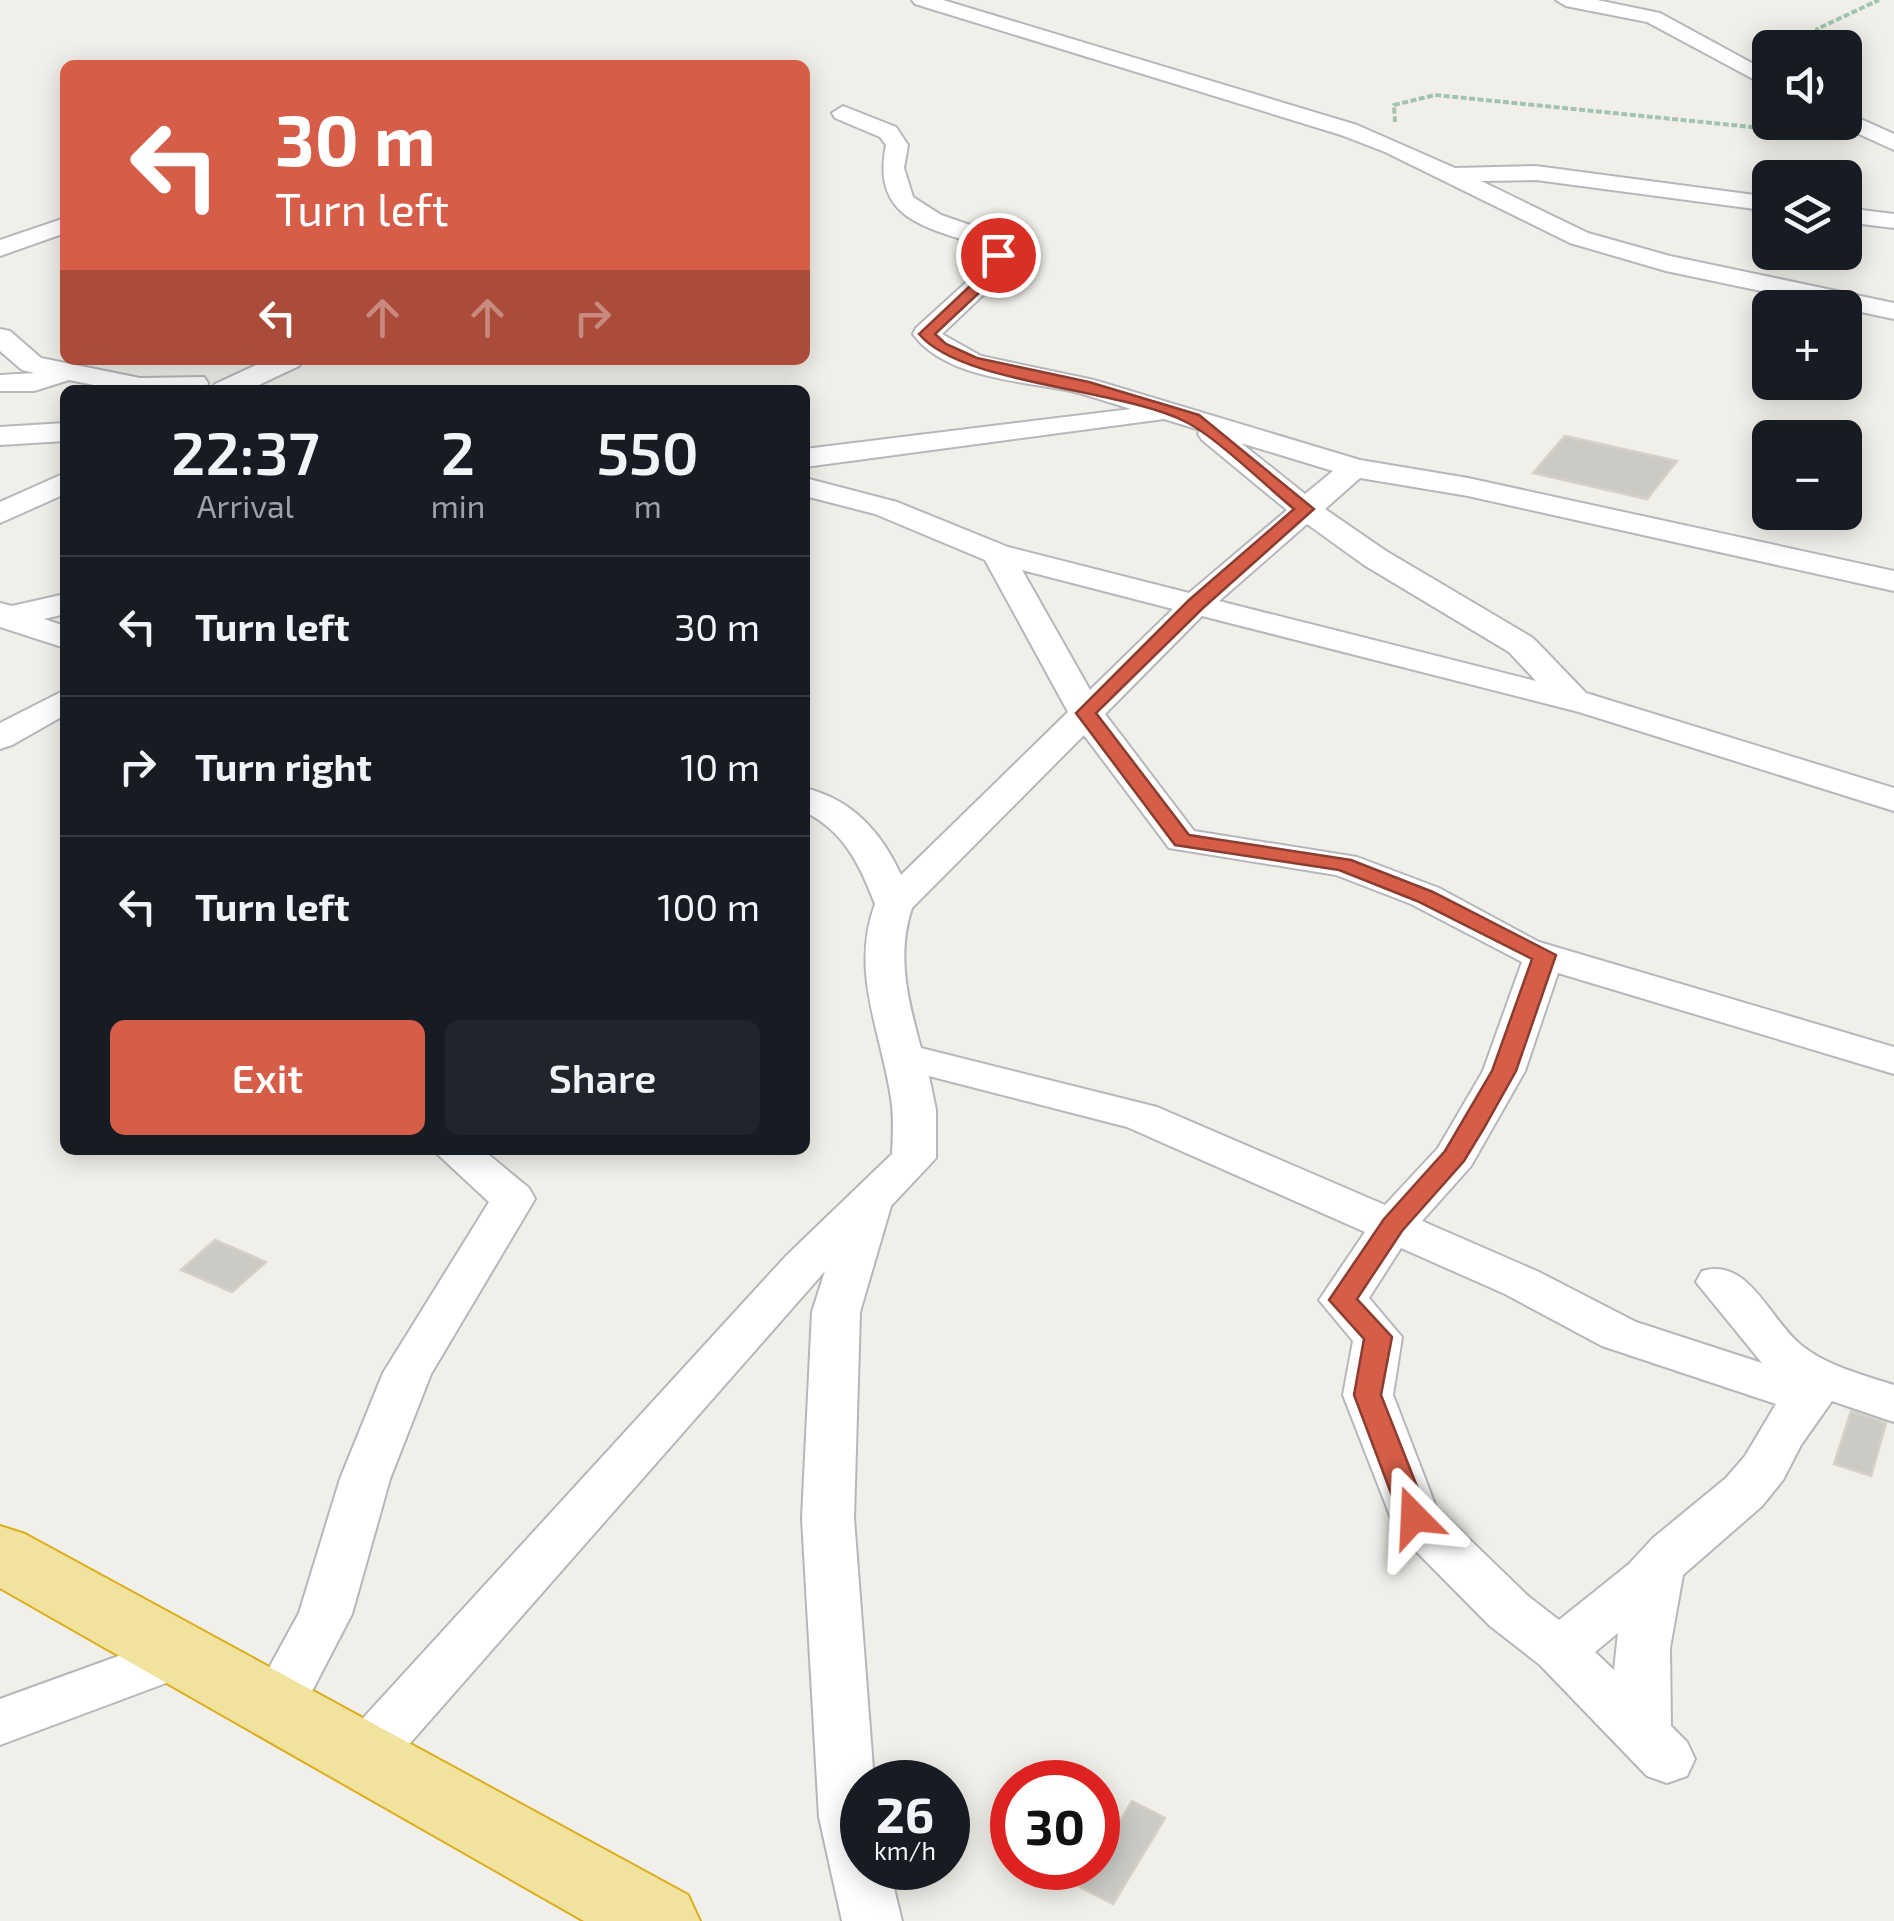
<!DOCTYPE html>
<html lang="en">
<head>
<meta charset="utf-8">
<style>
  body { margin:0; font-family:"Exo 2",sans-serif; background:#20242c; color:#f1f3f6; height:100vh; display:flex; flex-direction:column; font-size:38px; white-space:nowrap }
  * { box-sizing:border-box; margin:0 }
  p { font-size:32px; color:#9ea1a6 }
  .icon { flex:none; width:55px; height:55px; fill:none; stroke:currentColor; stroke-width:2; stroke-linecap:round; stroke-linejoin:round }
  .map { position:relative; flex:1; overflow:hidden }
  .panel { position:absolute; left:60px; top:385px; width:750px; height:770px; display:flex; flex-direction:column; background:#171b24; border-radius:15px; box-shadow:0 5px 25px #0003 }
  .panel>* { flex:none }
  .hud { position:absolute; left:60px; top:60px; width:750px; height:305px; border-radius:15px; box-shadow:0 5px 25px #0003; background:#d65e49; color:#fff; overflow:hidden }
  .buttons { position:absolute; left:1752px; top:30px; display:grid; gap:20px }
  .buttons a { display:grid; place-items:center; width:110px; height:110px; border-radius:15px; background:#171b24; box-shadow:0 5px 25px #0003; font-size:50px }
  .speed { position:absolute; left:840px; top:1760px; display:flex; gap:20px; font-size:50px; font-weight:700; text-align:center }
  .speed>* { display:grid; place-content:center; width:130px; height:130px; border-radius:50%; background:#171b24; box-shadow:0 5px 25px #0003; line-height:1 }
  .speed small { font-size:25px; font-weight:400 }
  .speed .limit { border:15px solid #d22; background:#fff; color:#111 }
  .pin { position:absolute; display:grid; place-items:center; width:85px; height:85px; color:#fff; margin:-42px; border:5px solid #fff; border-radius:50%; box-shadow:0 2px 10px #0007 }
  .me { position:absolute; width:110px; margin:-55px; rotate:339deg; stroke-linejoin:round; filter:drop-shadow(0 0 8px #0008) }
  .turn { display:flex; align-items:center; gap:35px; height:210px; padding:0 50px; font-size:45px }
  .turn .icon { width:130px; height:130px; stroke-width:2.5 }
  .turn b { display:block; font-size:70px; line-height:85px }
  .lanes { display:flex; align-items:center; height:95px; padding:0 50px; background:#0003; justify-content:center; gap:50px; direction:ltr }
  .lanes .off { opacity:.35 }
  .eta { display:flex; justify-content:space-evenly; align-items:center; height:170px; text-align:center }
  .eta b { font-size:60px; font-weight:600; line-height:70px }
  .button { display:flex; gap:20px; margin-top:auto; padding:20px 50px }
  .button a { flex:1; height:115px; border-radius:15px; background:#d65e49; color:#fff; font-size:40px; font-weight:600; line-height:115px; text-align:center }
  .button a+a { background:#20242c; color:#f1f3f6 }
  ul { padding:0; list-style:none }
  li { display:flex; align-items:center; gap:30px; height:140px; padding:0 50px; border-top:2px solid #363941 }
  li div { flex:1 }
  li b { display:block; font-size:38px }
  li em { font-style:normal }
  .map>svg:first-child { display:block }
  .building { fill:#cbcac5; stroke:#d4d1c7; stroke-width:2.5 }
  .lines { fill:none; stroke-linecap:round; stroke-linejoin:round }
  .street-casing { stroke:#b5b7bb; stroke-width:4 }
  .highway-casing { stroke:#ddae1c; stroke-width:4 }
  .path { stroke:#a2c4ae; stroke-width:4; stroke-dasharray:6 2.5; stroke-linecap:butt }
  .street { fill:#fff; fill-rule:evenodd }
  .highway { fill:#f1e29e; fill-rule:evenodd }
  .route { fill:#d65e49; stroke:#8b3d2f; stroke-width:2.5 }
</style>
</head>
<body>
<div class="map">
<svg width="1894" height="1921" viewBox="0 0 1894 1921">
  <rect width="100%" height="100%" fill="#f0efe9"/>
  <g class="building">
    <path d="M1565,436l112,25 -30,38 -114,-26z"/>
    <path d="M215,1240l51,22 -34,30 -51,-22z"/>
    <path d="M1851,1411l35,12 -15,53 -37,-12z"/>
    <path d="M1132,1801l33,17 -52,86 -33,-17 12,-19h6v-10z"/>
  </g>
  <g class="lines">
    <defs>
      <g id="street">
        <path d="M912,0h31l414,125 98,43 81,-2 234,31v14l-234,-31 -55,1 107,52 82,23 224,47v16l-228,-48 -96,-28 -185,-91 -44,-17 -426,-131z"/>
        <path d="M1556,0h41l63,13 110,60v15l-123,-66 -81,-16z"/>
        <path d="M843,106l53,21 12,18 -4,23 9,29 28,18 58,20 12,20 -8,21 -61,58 39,22 113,24 266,80 108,18 426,93v20l-426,-95 -108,-18 -35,31 61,42 147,87 53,55 308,95v23l-315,-99 -377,-96 -97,98 89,117 163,26 82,31 100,54 355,105v27l-336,-101 -33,98 -54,95 -49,55 117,51 97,50 126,41 -66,-81 6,-11c47,-14 67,48 99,74 26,21 62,30 93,40v37l-62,-21 -31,44 -18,35 -21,26 -79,69 -13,73 1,78 16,16 8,17 -8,17 -20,7 -20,-7 -107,-111 -50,-39 -94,-95 -53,-136 10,-54 -34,-41 46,-68 -238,-105 -198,-51 7,34v48l-45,48 -31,106 -6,206 20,264h-12v86h27l13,53h-60l-23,-104 -17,-299 10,-206 13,-41 -442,503 -20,7 -20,-7 -8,-17 8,-17 443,-484 106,-102c1,-18 2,-37 -1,-56 -10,-67 -41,-126 -16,-194 -15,-39 -31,-73 -70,-92v-24c48,12 76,44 96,87l167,-163 -83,-152 -110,-46 -70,-18v-18l92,24 111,45 181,46 98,-83 -85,-70 -4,-6 2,-4 -36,-11 -359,48v-18l326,-40c-20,-6 -40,-13 -60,-18 -50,-10 -126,-13 -158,-57l3,-6 66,-60 3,-13 -5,-10c-56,-18 -109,-27 -94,-100l-6,-8 -45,-19 -3,-5zM1241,443l92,28 -28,23zM1307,524l57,41 145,87 27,29 -317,-80zM1022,570l151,39 -83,81zM1084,735l85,113 167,27 75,29 111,58 -39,109 -45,77 -53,57 -228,-98 -236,-59c-13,-47 -25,-93 -9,-140zM1401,1248l104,46 97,52 174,58 -31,52 -19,22 -73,60 -24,26 -70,56 -31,-24 -92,-89 -43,-112 9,-58 -33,-39zM1618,1633l-4,37 -19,-18z"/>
        <path d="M1845,112l49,22v16l-57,-26 8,-2z"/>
        <path d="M1845,208l49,6v14l-49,-6z"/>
        <path d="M65,218v15l-65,23v-16z"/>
        <path d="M0,329l10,2 31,27 99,20 64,-1 4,6 -2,7h-87l-50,-10 -35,11h-34v-16l35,-2 -13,-3 -22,-19z"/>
        <path d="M267,360h36l-4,6 -51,24h-37l4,-6z"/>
        <path d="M65,423v18l-65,4v-18z"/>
        <path d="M65,473v21l-65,29v-21z"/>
        <path d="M65,594v20l-21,5 21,7v22l-65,-21v-24l12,3z"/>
        <path d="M65,690v25l-53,30 -12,4v-26z"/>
        <path d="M433,1150h50l46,38 6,11 -104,175 -41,105 -38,135 -57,110 -20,7 -20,-7 -8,-16 52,-95 41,-134 43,-106 106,-171z"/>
        <path d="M182,1633l19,7 8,15 -8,15 -201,75v-46z"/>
      </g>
      <path id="highway" d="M0,1526l25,8 663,361 12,26h-116l-584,-333z"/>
    </defs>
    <use href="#street" class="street-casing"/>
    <use href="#highway" class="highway-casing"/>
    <g class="path">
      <path d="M1827,48l-10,-19 62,-29"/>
      <path d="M1395,122l-1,-17 41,-10 386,39"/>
    </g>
    <use href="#street" class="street"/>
    <use href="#highway" class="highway"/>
  </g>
  <path class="route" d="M992,252l13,3 -6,19 -64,60 11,10 31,14 112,24 110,33 115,94 -111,99 -107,105 93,122 162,25 82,32 123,63 -40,116 -32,57 -20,33 -62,70 -45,68 35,38 -11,58 48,122 -4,8 -11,3 -10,-3 -4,-8 -46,-122 10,-56 -35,-39 55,-81 61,-68 47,-80 40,-112 -115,-58 -78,-31 -164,-25 -99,-132 113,-113 105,-91c-28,-23 -78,-72 -108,-87 -66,-34 -224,-37 -267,-88l68,-64z"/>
</svg>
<div class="buttons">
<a><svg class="icon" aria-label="sound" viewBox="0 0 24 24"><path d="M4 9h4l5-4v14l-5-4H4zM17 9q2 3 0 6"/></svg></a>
<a><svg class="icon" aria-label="layers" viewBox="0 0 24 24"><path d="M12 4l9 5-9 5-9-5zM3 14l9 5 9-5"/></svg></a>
<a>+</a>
<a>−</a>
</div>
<div class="speed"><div>26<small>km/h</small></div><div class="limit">30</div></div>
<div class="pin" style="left:998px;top:255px;background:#d93025"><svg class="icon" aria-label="arrive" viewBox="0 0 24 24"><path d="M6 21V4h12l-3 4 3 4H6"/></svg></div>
<svg class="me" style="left:1414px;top:1517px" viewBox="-20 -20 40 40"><path d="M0-17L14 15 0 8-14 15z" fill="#d65e49" stroke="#fff" stroke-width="4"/></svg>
<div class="hud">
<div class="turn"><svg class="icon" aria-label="left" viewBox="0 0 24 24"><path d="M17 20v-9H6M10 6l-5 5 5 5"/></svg><div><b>30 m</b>Turn left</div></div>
<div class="lanes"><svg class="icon" aria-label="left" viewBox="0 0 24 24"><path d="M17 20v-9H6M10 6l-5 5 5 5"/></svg><svg class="icon off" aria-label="ahead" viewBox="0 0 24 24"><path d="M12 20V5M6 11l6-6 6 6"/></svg><svg class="icon off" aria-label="ahead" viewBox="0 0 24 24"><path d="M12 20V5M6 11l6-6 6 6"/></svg><svg class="icon off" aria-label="right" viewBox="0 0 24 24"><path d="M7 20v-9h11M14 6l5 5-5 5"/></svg></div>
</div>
<section class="panel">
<div class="eta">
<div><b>22:37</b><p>Arrival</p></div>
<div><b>2</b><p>min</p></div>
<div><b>550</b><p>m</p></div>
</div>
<ul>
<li><svg class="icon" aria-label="left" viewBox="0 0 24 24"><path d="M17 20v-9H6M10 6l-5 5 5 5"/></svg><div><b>Turn left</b></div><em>30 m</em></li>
<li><svg class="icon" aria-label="right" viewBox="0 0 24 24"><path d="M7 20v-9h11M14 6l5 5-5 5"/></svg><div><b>Turn right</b></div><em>10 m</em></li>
<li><svg class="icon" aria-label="left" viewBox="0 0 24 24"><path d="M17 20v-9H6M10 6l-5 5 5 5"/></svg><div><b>Turn left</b></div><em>100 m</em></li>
</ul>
<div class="button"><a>Exit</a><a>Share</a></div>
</section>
</div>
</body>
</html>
